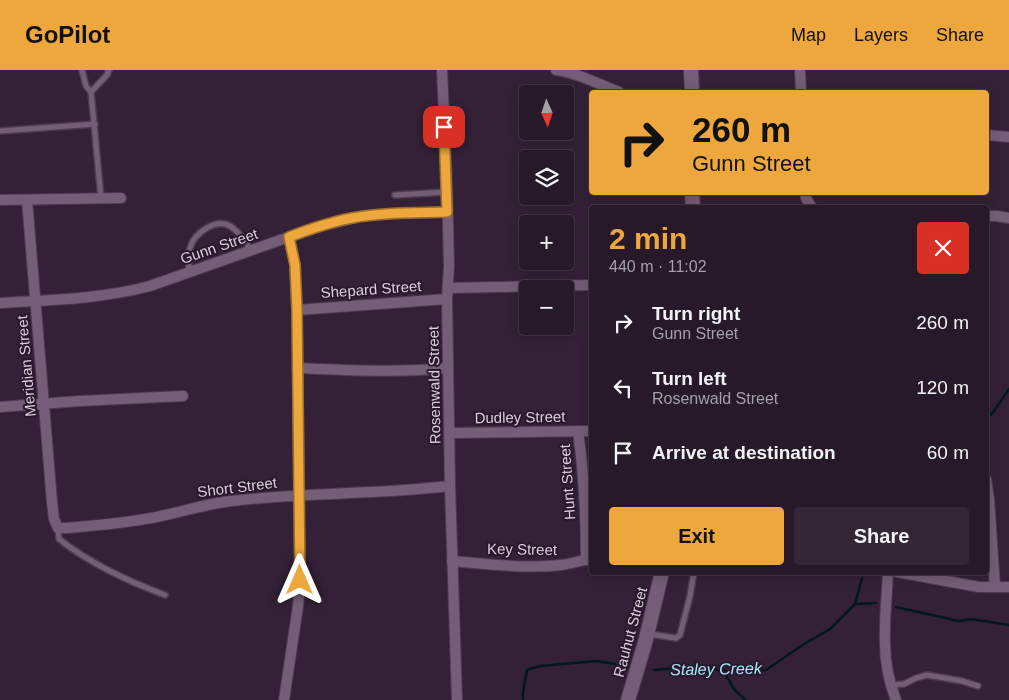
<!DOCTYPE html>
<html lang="en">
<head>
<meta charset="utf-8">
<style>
  body { margin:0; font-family:Helvetica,sans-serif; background:#332635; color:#f1f3f6; height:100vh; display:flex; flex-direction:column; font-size:19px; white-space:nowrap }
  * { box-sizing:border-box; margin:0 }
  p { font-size:16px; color:#a4a0a8 }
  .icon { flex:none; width:28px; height:28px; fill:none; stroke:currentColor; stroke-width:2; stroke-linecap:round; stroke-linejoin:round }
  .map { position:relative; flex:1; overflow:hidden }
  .sheet { position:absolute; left:589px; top:135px; width:400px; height:370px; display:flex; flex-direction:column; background:#271929; border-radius:5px; box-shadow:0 2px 12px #0003,0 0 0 1px #433846 }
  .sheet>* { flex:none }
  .banner { position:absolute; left:589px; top:20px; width:400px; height:105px; border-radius:5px; box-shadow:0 2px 12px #0003,0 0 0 1px #433846; background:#eea73d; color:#111; overflow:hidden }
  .needle { width:32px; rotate:177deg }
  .fabs { position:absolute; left:519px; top:15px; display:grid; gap:10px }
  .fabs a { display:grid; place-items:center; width:55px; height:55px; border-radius:5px; background:#271929; box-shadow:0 2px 12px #0003,0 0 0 1px #433846; font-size:25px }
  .pin { position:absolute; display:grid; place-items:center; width:42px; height:42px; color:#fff; margin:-21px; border-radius:10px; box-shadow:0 2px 8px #0006 }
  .me { position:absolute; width:55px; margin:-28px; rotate:0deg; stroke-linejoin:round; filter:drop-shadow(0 0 4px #0008) }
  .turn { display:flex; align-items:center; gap:18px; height:105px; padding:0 20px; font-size:22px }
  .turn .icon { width:65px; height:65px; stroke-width:2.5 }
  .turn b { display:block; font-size:35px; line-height:42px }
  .round { display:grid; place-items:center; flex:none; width:52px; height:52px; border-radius:5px; background:#332635 }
  .headline { display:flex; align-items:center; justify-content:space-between; height:85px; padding:0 20px }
  h1 { font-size:30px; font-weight:700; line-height:38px; color:#eea73d }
  .cta { display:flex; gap:10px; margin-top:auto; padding:10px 20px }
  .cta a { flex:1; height:58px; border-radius:5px; background:#eea73d; color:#111; font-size:20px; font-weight:700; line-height:58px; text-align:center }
  .cta a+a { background:#332635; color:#f1f3f6 }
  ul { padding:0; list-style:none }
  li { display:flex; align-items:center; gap:15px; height:65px; padding:0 20px }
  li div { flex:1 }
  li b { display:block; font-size:19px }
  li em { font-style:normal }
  header { display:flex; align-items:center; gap:30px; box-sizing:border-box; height:70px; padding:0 25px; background:#eea73d; color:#111 }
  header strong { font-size:24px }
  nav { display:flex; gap:28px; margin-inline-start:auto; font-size:18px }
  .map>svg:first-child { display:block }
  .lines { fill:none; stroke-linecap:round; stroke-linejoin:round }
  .stream { stroke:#00181f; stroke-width:2.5 }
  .lane-casing { stroke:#4d3d4f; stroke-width:8 }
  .street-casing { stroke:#4d3d4f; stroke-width:12 }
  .secondary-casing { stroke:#4d3d4f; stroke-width:16 }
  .lane { stroke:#745e77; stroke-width:5 }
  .street { stroke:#745e77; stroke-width:10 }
  .secondary { stroke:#745e77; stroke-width:14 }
  .route-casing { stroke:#9b6d28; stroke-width:12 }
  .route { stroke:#eea73d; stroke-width:9 }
  .labels { text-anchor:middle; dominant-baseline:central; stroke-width:4; stroke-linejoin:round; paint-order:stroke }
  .street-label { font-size:15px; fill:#dbcedc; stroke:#2a182d }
  .water-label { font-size:16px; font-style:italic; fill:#a8eafd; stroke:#2a182d }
</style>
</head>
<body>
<header>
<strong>GoPilot</strong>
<nav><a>Map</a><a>Layers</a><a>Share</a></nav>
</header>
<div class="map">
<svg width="1009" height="630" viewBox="0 0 1009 630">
  <rect width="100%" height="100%" fill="#342137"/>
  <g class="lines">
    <g class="stream">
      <path d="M986,350l8,-9 15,-22"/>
      <path d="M855,534l7,-26"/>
      <path d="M896,537l63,14 12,-2 38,6"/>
      <path d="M654,600l24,-2 63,3 25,-1 38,-26 26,-15 25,-25 21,-1"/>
      <path d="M723,600l11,19 11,11"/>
      <path d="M523,630v-8l4,-22 13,-4 57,-5 18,3"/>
    </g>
    <defs>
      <g id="lane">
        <path d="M82,0l4,16 5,6"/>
        <path d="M0,61l95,-7"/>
        <path d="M395,125l52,-3"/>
        <path d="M101,128l-10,-106 16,-17 2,-5"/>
        <path d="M189,202c0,-8 -1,-17 1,-24 4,-15 26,-30 40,-22 9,5 15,16 21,24"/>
        <path d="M58,458l1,11c29,23 71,43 106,56"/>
        <path d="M649,564l27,4 4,-3 10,-39 4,-24"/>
        <path d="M892,615l12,-1 12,-6 11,-3 35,6 16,5"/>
      </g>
      <g id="street">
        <path d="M442,0l5,114 2,82 -2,33 3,187 7,214"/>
        <path d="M556,0c22,3 42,14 63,22"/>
        <path d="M800,0l1,22"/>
        <path d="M986,65l23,2"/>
        <path d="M805,122l1,6 6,10"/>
        <path d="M0,130l121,-2"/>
        <path d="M27,130l25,302 2,17 4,9h9c31,-3 63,-5 94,-12 23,-5 46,-12 70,-15 53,-6 106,-7 159,-10 20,-1 40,-3 60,-5"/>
        <path d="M986,146h11l12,2"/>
        <path d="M448,218l143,-3"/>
        <path d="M0,233c50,-3 101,-4 150,-17l170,-60 42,-10 25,-2 60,-2"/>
        <path d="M297,240l150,-11"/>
        <path d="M297,298c50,2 101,5 151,0"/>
        <path d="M0,337l80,-6 103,-5"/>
        <path d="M578,361c6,43 8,85 8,129"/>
        <path d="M450,363l141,-2"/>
        <path d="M986,409l3,20 6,88"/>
        <path d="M452,491c36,3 73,8 109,4 10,-1 20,-5 30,-6"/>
        <path d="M888,502c-1,24 -4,47 -3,71 0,19 4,39 11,57"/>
        <path d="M897,502l82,15h30"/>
        <path d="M284,630l14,-94 2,-26 -3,-270 -2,-45 -6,-28"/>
      </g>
      <g id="secondary">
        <path d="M691,0l1,22"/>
        <path d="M692,122l1,16"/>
        <path d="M628,630l17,-57 17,-71"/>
      </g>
    </defs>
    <use href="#lane" class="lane-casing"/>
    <use href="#street" class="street-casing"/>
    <use href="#secondary" class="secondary-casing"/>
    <use href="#lane" class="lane"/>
    <use href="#street" class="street"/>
    <use href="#secondary" class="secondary"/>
  </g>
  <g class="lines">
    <defs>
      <path id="route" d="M300,510l-3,-270 -2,-45 -6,-28c21,-8 41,-15 63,-19 31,-6 63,-5 95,-6l-3,-85"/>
    </defs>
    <use href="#route" class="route-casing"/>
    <use href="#route" class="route"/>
  </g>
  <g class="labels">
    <g class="street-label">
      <text transform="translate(219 176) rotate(-19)">Gunn Street</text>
      <text transform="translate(371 219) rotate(-4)">Shepard Street</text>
      <text transform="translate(26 296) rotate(-95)">Meridian Street</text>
      <text transform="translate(434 315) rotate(-91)">Rosenwald Street</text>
      <text transform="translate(520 347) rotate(-1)">Dudley Street</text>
      <text transform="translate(567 412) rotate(-94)">Hunt Street</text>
      <text transform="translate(237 417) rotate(-7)">Short Street</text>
      <text transform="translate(522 479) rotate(1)">Key Street</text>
      <text transform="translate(630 562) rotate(-75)">Rauhut Street</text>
    </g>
    <g class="water-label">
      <text transform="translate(716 599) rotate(-1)">Staley Creek</text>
    </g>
  </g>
</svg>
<div class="fabs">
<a><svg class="needle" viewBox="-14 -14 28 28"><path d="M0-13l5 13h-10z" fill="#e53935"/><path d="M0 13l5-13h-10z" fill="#a4a0a8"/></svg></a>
<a><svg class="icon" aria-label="layers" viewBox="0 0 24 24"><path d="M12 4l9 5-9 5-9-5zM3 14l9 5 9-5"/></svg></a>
<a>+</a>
<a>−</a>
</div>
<div class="pin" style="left:444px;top:57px;background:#d93025"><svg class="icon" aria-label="arrive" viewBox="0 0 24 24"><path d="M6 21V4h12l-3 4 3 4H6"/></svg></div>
<svg class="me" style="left:300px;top:510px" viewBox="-20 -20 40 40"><path d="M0-17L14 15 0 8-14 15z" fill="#eea73d" stroke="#fff" stroke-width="4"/></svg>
<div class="banner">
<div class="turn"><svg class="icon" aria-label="right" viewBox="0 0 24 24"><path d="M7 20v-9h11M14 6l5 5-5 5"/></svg><div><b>260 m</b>Gunn Street</div></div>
</div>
<section class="sheet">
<div class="headline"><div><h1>2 min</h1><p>440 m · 11:02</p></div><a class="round" style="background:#d93025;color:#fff"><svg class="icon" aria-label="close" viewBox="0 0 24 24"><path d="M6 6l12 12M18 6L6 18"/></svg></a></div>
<ul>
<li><svg class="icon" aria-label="right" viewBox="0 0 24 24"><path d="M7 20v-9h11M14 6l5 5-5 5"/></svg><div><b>Turn right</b><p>Gunn Street</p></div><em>260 m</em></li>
<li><svg class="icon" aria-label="left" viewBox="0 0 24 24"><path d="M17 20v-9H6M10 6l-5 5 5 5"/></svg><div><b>Turn left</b><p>Rosenwald Street</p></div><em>120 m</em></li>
<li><svg class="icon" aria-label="arrive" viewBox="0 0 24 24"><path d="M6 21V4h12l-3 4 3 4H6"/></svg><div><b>Arrive at destination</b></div><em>60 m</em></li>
</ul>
<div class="cta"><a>Exit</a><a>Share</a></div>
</section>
</div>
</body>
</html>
